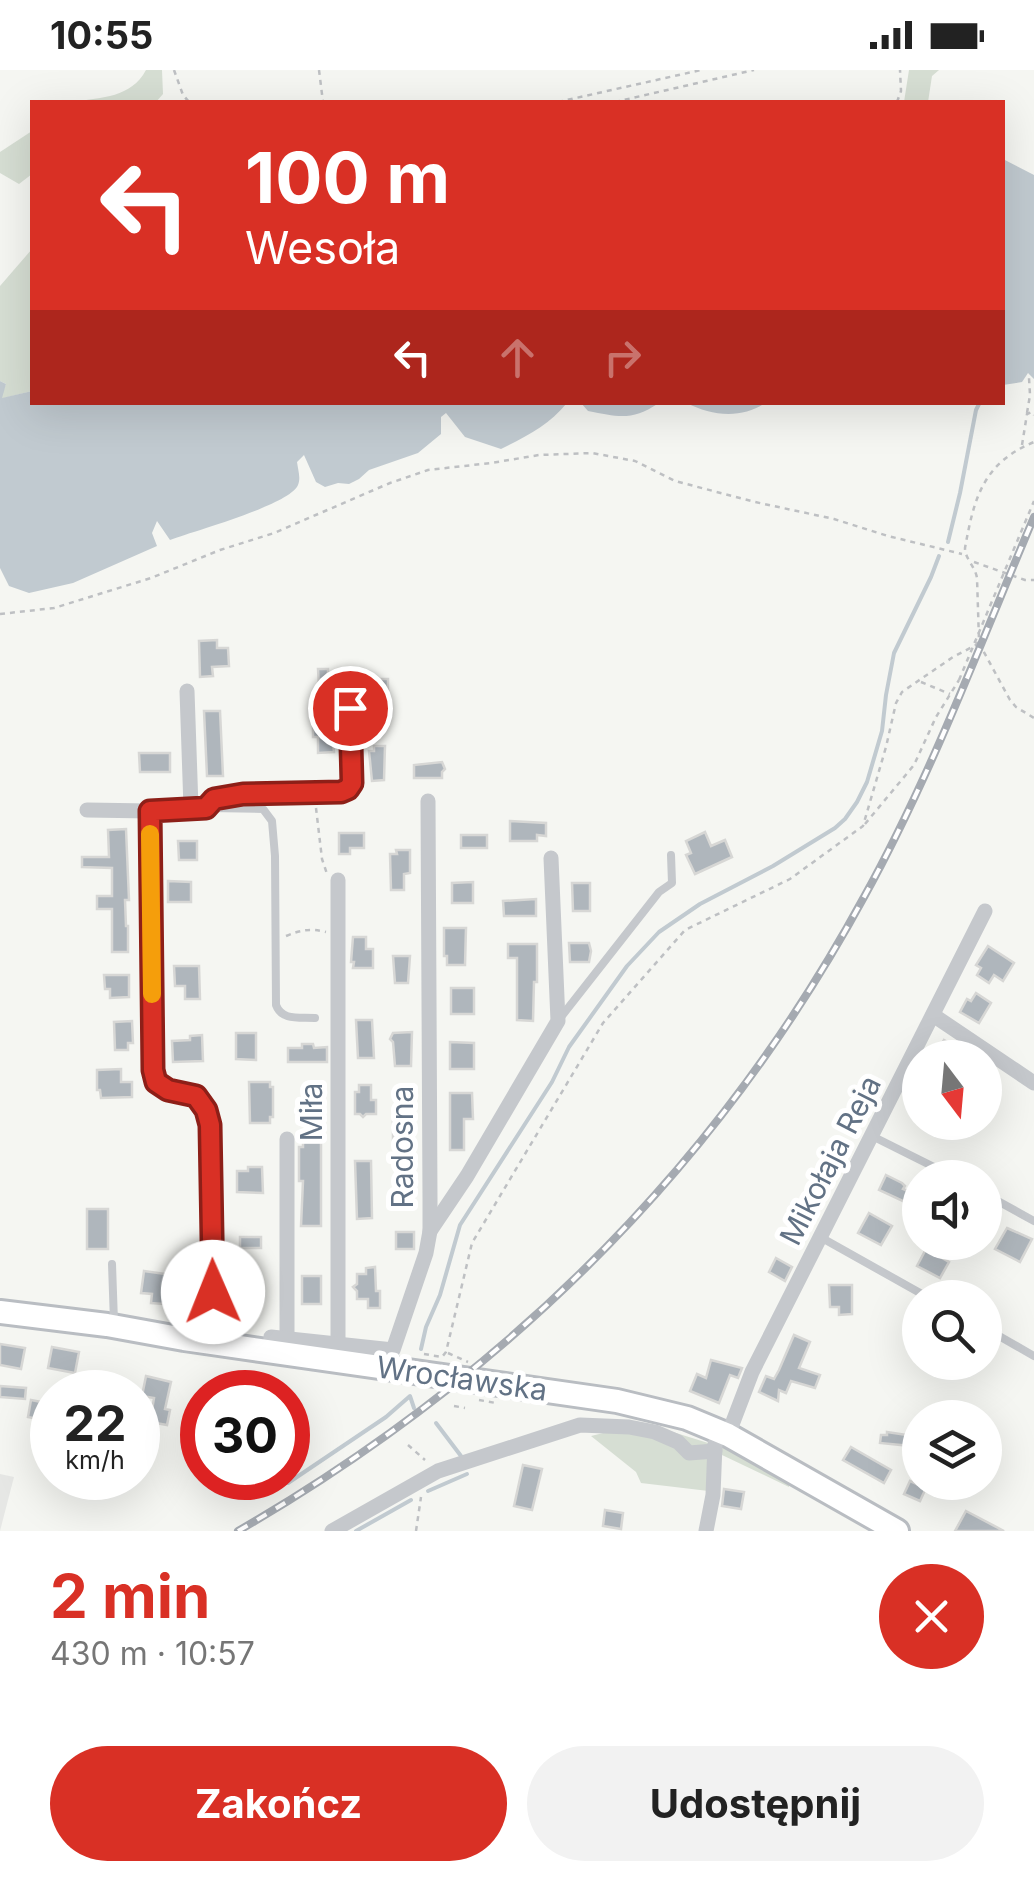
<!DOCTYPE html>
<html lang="pl">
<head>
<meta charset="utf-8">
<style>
  body { margin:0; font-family:Inter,sans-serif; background:#f2f2f2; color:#222; height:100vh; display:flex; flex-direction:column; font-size:38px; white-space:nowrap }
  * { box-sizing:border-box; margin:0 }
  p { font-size:32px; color:#767676 }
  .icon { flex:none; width:55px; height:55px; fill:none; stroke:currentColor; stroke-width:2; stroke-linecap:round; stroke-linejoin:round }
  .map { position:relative; height:1461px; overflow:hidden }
  .details { display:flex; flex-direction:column; background:#fff; flex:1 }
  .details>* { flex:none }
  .banner { position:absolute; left:30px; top:30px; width:975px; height:305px; border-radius:0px; box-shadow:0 10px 40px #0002; background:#d93025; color:#fff; overflow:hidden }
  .needle { width:65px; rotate:164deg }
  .tools { position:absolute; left:902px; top:970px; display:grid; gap:20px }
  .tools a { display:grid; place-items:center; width:100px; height:100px; border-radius:50%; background:#fff; box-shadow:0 10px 40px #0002; font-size:50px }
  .speed { position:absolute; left:30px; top:1300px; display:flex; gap:20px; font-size:50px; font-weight:700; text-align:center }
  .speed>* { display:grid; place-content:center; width:130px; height:130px; border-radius:50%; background:#fff; box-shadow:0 10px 40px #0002; line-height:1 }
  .speed small { font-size:25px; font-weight:400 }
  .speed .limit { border:15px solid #d22; background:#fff; color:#111 }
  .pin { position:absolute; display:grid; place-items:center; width:85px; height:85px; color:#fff; margin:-42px; border:5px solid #fff; border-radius:50%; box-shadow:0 2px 10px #0007 }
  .me { position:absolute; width:110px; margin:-55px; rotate:359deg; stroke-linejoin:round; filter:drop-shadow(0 0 8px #0008) }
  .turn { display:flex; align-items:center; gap:35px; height:210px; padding:0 50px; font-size:45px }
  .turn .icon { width:130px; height:130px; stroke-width:2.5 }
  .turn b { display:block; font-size:70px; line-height:85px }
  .lanes { display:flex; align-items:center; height:95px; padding:0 50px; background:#0003; justify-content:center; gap:50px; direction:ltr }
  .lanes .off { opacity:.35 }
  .round { display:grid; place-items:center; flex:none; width:105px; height:105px; border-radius:52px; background:#f2f2f2 }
  .headline { display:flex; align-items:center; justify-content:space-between; height:170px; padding:0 50px }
  h1 { font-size:60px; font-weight:700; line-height:75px; color:#d93025 }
  .cta { display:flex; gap:20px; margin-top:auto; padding:20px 50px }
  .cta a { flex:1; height:115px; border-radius:60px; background:#d93025; color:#fff; font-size:40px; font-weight:700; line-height:115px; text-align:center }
  .cta a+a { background:#f2f2f2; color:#222 }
  .status { display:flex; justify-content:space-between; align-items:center; height:70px; padding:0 50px; background:#fff; direction:ltr }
  .status svg { height:28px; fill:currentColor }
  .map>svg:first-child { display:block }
  .built { fill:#e6e7e5 }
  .green { fill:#d6ded3 }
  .water { fill:#c1cad0 }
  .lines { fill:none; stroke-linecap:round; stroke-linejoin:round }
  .stream { stroke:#c1cad0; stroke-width:4 }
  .building { fill:#afb6bc; stroke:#d7d7d5; stroke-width:2.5 }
  .secondary-casing { stroke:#b9bdc2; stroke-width:28 }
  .path { stroke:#bec0c3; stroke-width:2.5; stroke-dasharray:5 5; stroke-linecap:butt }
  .lane { stroke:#c5c8cc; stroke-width:8 }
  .street { stroke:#c5c8cc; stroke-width:15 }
  .secondary { stroke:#fff; stroke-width:22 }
  .rail-casing { stroke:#a5aab1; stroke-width:8 }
  .rail { stroke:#fff; stroke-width:4; stroke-dasharray:11; stroke-linecap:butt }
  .path-bridge { stroke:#bec0c3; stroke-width:2.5; stroke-dasharray:5 5; stroke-linecap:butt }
  .route-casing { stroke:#8d1f18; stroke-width:25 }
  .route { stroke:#d93025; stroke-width:18 }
  .slow { stroke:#f59e0b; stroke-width:18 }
  .labels { text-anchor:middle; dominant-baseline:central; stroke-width:10; stroke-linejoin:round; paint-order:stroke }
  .street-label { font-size:30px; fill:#627285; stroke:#fff }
</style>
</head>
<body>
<div class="status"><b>10:55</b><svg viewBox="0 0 49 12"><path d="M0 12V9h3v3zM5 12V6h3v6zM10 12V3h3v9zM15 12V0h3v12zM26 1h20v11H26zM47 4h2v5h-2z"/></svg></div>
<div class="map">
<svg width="1034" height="1461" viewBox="0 0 1034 1461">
  <rect width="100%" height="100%" fill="#f5f6f2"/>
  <path class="built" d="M0,1404l14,3 -14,54z"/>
  <g class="green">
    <path d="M146,0h16l1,24 -7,8h-82c28,-5 57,-4 72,-32z"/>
    <path d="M909,0h30l-7,6 -4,26h-24z"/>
    <path d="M32,61v43l-13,10 -19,-11v-21z"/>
    <path d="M32,179v142l-32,8 6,-15 -6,-3v-95z"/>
    <path d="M644,1353l77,24 17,1 51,33v6l-67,-32 -5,37 -76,-9 -5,-11 -45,-36z"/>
  </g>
  <g class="water">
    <path d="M1003,89l31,16v204l-6,-6 -6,9 -19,3z"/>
    <path d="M0,311l6,3 -4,14 30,-7v11l535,1c-18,22 -40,33 -66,46l-36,-12 -19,-24 -5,4v17l-23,19 -49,17 -10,9 -10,5 -11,-1 -13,4 -9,-5 -12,-27 -7,7c1,8 4,16 1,23 -8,20 -105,46 -128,55l-13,-19 -5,12 5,13 -84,37 -44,10 -20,-7 -9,-18z"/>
    <path d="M581,333h78c-27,18 -40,14 -71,8z"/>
    <path d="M687,333h78c-23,16 -54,13 -78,0z"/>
  </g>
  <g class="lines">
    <g class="stream">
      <path d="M948,472l12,-49 16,-83 4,-8"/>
      <path d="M421,1279l5,-22 14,-32 20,-70 92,-143 17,-35 58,-81 32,-34 41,-28 73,-38 62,-38 10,-9 12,-17 10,-20 15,-51 4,-36 8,-42 37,-76 8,-21"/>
      <path d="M436,1353l25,33"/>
      <path d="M288,1413l98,-66 24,-21 4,12"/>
      <path d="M428,1421l39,-17"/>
      <path d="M356,1461l55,-31"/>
    </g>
  </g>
  <g class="building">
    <path d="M217,570v8h11l1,18 -17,1 1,9 -13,1 -1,-36z"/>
    <path d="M318,599h10v4h5l-1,30h-12z"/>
    <path d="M370,609h18v11h-4v15l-16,1z"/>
    <path d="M204,641h16l3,65h-16z"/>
    <path d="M313,656h18l3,26 -16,1v-16h-5z"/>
    <path d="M374,676h11l-1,34 -12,1 -3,-30h5z"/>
    <path d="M139,683h31v19h-30z"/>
    <path d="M442,692l3,7 -3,3v6h-28v-13z"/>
    <path d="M510,751l36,2v13l-9,-1v6h-27z"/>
    <path d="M126,759l3,71h-4l1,26h2v26h-16v-43h-15v-13h15v-28l-30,-1v-10h27l-1,-27z"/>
    <path d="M705,762l6,14 14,-6 7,17 -37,17 -9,-19 5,-2 -5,-12z"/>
    <path d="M339,763h25v15h-14v6h-11z"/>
    <rect x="461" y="765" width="26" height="13"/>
    <path d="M178,771h19v19h-18z"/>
    <path d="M396,780h14v23l-6,1v16h-13l-1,-36h7z"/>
    <path d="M168,811l23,1v20h-23z"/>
    <path d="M473,812v21h-21v-20z"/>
    <path d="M572,813h18v28h-17z"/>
    <path d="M536,829v17h-32l-1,-15z"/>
    <path d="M444,858h22l-1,37h-18v-9h-3z"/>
    <path d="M353,867h13v12h7v19h-20l1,-6h-3z"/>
    <path d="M569,873h20l2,8 -2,11h-19z"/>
    <path d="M508,874h29v38h-3l-1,39 -16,-1v-62h-9z"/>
    <path d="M988,876l26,17 -11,18 -9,-6 -5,8 -12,-8 4,-7 -5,-3z"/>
    <path d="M393,886h17l-2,27h-13z"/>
    <path d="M174,896h25l1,33h-15v-13h-10z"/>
    <path d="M104,905h25v22l-19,1v-9h-5z"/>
    <rect x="451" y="918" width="23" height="26"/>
    <path d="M976,923l15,10 -12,20 -19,-11 7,-13 4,2z"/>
    <path d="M356,950h16l2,38h-16z"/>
    <path d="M132,951l1,22h-5v7h-13l-1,-28z"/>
    <path d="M412,962l-1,34h-16l-2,-24 -3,-3 3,-6z"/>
    <path d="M236,963h20v27l-20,-1z"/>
    <path d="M202,965l1,26 -30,1 -1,-21 18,-1v-4z"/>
    <path d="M944,970l30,18h-41z"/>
    <path d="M450,972l24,1v26h-24z"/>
    <path d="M302,974h11l1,4 13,-1v15h-39v-14h14z"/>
    <path d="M121,999v13h11v15l-31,1 -1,-8h-3v-20z"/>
    <path d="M249,1012h21v5h3v30h-3v6h-20z"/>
    <path d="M359,1015h12v15h5v14h-10l-3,3 -3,-3h-5v-22h4z"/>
    <path d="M450,1023h22l1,26h-9v31h-14z"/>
    <path d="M404,1042l5,7h4v21h-20v-21h7z"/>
    <path d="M303,1072h18v84h-20l2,-45h-4v-34h4z"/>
    <path d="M355,1091h16l1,57 -15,1z"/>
    <path d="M248,1097h14l1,26 -26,-1v-21h11z"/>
    <path d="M886,1105l16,8 3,3 -2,3 17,7v13l-41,-19z"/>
    <rect x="87" y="1139" width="21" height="40"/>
    <path d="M869,1143l23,13 -11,19 -23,-12z"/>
    <path d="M1007,1158l25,11 -12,23 -25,-13z"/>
    <rect x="396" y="1162" width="18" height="17"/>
    <rect x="240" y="1167" width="21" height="11"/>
    <path d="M926,1179l23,13 -9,16 -23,-12z"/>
    <path d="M776,1188l16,9 -7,14 -16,-9z"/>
    <path d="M375,1197l1,24h4v17h-12v-9h-11v-8l-4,-4 4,-3v-10h9v-6z"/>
    <path d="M144,1201l50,7 -2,16 -7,-1 -1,3h-19l-1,8 -13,-1 1,-9 -11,-1z"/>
    <rect x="302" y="1206" width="19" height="28"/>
    <rect x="234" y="1207" width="26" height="19"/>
    <path d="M829,1215h23v29l-13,1v-8h-9z"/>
    <path d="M794,1265l16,7 -11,26 21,7 -5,13 -24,-7 -5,12 -7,-3 -1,11 -19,-9 7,-16 8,3 5,-9z"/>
    <path d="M0,1274l25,4 -4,21 -21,-4z"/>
    <path d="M52,1277l27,5 -4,21 -27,-5z"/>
    <path d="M711,1290l31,8 -4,10 -8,-3 -11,28 -29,-12 7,-17 9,4z"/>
    <path d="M146,1306l25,6 -6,27 5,1 -3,15 -17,-3 4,-24 -12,-2z"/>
    <path d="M0,1316l26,2 -1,11 -25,-2z"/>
    <path d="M31,1330l21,4v18l-24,-5z"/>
    <path d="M887,1362l33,5v13h-10v-4l-30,-3 1,-8h6z"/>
    <path d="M851,1377l40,23 -7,13 -41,-23z"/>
    <path d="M523,1395l19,4 -10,41 -18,-4z"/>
    <path d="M910,1411l16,7 -6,13 -16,-7z"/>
    <path d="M724,1419l20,3 -3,17 -19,-3z"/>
    <path d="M605,1440l18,3 -2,16 -18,-3z"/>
    <path d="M966,1441l38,20h-49z"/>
  </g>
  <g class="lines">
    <defs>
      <path id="secondary" d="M0,1242l107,13 77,14 433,62 70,17 41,17 169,96"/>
    </defs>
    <use href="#secondary" class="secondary-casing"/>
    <g class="path">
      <path d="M174,0l9,25 6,7"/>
      <path d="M319,0l4,32"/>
      <path d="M558,32l143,-32"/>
      <path d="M615,32l139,-32"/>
      <path d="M897,32l4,-11 -1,-21"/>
      <path d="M1027,343l3,-18 -1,-17"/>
      <path d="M1022,375l5,-31 5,-2 2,3"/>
      <path d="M974,492l51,18h9"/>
      <path d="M0,544l54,-6 97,-30 69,-28 54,-17 116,-50 38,-13 63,-7 48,-8 53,-2 43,8 40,20 80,21 79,17 54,17 74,18"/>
      <path d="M979,573l31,57 6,7 18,11"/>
      <path d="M921,612l29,12"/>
      <path d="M316,738l6,51 5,15"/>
      <path d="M865,754l49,-59 22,-48 23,-37"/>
      <path d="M286,866c14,-6 25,-8 40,-4"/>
      <path d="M448,1283l20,9"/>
      <path d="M424,1284l18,3 4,-5 26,-109 131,-220 82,-93 105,-51 73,-53 23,-79 10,-44 6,-11 51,-35 23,-12 3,-5 -2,-62c-2,-12 -12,-19 -12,-30 9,-50 18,-85 69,-106"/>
      <path d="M479,1330l17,3"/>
      <path d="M454,1336l11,2"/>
      <path d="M408,1375l17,15"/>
      <path d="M416,1461l5,-34"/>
    </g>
    <g class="lane">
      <path d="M210,738l53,1 9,12 3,35 1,149c6,16 23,12 39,13"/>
      <path d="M561,947l98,-125 13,-9 -1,-28"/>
      <path d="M872,1066l84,42"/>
      <path d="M985,1124l49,27"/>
      <path d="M822,1168l107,60"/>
      <path d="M112,1194l2,58"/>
      <path d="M985,1258l49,28"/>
    </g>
    <g class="street">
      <path d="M187,621l4,117"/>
      <path d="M87,740l63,1 3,259 3,12c29,18 44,2 55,43l5,219"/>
      <path d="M150,741l56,-3c29,-32 126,2 145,-25l-1,-75"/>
      <path d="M933,945l101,68"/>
      <path d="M430,1161l37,-55 91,-155 -7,-163"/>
      <path d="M287,1267v-198"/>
      <path d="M338,1274v-464"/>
      <path d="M270,1281l1,-14 122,13 33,-97 4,-22v-33l-2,-397"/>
      <path d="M728,1365l24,-63 233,-461"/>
      <path d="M332,1461l106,-60 142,-46 49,2 26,5 23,10 11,11 26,-2"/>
      <path d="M706,1461l7,-36 2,-51"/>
    </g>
    <use href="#secondary" class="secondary"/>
    <defs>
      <path id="rail" d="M238,1461c266,-154 479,-363 626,-634 67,-121 116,-253 170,-380"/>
    </defs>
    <use href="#rail" class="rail-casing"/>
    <use href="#rail" class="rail"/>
    <path class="path-bridge" d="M959,610l75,-179"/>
  </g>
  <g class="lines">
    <defs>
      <path id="route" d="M213,1222l-3,-167 -4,-15 -10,-14 -28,-6 -12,-8 -3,-12 -3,-259 56,-3 8,-9 29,-5 98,-2 7,-3 4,-6 -2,-75"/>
    </defs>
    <use href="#route" class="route-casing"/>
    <use href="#route" class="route"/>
    <path class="slow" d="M150,764l2,160"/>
  </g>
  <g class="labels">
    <g class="street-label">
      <text transform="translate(311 1042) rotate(-90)">Miła</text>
      <text transform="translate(402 1077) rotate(-90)">Radosna</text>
      <text transform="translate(830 1090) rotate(-63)">Mikołaja Reja</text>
      <text transform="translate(462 1308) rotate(8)">Wrocławska</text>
    </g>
  </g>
</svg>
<div class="tools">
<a><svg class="needle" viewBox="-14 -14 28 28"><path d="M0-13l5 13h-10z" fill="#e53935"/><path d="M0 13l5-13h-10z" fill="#767676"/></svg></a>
<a><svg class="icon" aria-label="sound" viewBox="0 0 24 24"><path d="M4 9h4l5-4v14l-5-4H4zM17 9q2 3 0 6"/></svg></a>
<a><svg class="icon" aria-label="search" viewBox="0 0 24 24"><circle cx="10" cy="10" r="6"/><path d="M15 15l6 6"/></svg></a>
<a><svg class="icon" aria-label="layers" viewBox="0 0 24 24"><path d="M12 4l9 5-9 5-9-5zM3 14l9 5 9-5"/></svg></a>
</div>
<div class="speed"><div>22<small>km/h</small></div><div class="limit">30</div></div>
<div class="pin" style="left:350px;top:638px;background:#d93025"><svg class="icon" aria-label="arrive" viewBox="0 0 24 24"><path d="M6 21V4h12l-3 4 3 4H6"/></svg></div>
<svg class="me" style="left:213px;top:1222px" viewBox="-20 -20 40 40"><circle r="19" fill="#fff"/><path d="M0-13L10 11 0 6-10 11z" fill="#d93025"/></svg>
<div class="banner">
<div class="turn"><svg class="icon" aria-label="left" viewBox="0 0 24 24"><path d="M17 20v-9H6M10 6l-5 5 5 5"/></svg><div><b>100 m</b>Wesoła</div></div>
<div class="lanes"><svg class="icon" aria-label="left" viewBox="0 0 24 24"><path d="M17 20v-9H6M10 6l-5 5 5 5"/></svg><svg class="icon off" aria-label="ahead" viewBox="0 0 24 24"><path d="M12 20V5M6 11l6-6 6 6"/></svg><svg class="icon off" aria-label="right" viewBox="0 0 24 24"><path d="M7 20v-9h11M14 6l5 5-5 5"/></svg></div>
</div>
</div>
<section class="details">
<div class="headline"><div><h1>2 min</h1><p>430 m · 10:57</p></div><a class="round" style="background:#d93025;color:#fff"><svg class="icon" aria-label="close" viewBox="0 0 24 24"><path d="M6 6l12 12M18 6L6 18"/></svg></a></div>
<div class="cta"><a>Zakończ</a><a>Udostępnij</a></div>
</section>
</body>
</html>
